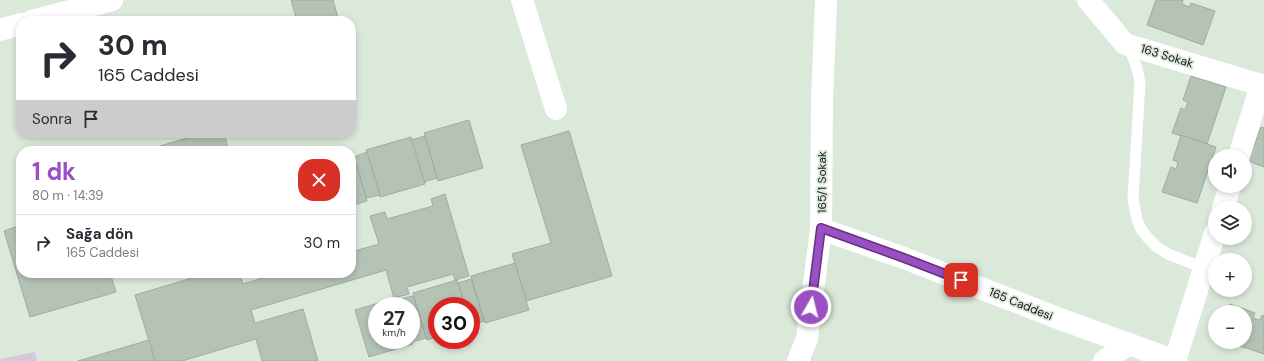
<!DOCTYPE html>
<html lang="tr">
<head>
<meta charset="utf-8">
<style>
  body { margin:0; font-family:"DM Sans",sans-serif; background:#f7f7f7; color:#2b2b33; height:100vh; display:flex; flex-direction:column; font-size:15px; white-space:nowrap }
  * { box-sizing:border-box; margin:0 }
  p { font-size:13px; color:#7c7c81 }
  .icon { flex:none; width:22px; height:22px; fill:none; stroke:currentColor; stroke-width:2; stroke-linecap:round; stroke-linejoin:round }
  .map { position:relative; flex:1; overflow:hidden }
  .side { position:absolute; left:16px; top:146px; width:340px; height:132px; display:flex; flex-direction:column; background:#fff; border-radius:16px; box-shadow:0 2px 6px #0003 }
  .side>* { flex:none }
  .hud { position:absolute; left:16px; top:16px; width:340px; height:122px; border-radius:16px; box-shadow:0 2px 6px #0003; background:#fff; color:#2b2b33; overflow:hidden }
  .buttons { position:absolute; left:1208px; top:149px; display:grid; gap:8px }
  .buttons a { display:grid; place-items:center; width:44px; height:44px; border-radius:50%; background:#fff; box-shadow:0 2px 6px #0003; font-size:20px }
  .speed { position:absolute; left:368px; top:297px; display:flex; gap:8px; font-size:20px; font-weight:700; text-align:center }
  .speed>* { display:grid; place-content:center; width:52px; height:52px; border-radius:50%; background:#fff; box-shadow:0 2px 6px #0003; line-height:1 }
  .speed small { font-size:10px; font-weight:400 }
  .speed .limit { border:6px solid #d22; background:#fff; color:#111 }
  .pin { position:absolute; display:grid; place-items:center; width:34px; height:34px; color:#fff; margin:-17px; border-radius:8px; box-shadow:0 2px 6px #0006 }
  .me { position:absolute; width:44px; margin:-22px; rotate:8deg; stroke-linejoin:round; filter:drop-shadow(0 0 3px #0008) }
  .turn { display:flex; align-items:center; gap:14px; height:84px; padding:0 16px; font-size:18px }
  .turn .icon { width:52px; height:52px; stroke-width:2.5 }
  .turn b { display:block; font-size:28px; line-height:34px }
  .then { display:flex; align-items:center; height:38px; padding:0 16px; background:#0003; gap:8px; font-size:15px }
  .round { display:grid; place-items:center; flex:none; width:42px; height:42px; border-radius:16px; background:#f7f7f7 }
  .head { display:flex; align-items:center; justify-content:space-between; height:68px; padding:0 16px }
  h1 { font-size:24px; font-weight:700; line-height:30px; color:#9a4fc2 }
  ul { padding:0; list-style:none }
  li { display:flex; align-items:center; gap:12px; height:56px; padding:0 16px; border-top:1px solid #e1e1e2 }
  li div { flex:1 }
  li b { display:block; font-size:15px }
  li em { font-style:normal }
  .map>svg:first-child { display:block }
  .green { fill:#d5c8de }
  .building { fill:#b5c3b6; stroke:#9fac9f }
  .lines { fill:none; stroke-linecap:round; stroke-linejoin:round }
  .service { stroke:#fff; stroke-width:11 }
  .minor { stroke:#fff; stroke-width:22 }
  .tertiary { stroke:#fff; stroke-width:22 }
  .route-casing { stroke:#64337e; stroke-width:10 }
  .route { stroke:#9a4fc2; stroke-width:7 }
  .labels { text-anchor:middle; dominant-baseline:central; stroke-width:3.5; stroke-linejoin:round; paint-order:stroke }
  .street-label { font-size:12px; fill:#131814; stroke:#dbe9db }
</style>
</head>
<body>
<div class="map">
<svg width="1264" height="361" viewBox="0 0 1264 361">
  <rect width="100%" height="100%" fill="#dbe9db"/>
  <path class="green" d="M35,352l2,9h-37v-2z"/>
  <g class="building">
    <path d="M291,0h42l6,21h-42z"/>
    <path d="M1156,0h27l-1,4 7,3 2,-4 24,8 -12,34 -56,-20z"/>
    <path d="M1191,76l35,11 -19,57 -35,-11 9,-25 4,2 3,-8 -5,-2z"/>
    <path d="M469,120l14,48 -45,13 -14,-48z"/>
    <path d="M1261,127l3,1v39l-16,-6z"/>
    <path d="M569,131l43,145 -86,25 -14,-47 39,-11 -30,-98z"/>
    <path d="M204,133h20l5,18h-86z"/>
    <path d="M1181,135l35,12 -19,56 -35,-11 9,-25 5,2 2,-7 -5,-2z"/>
    <path d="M425,136l12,42 -13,4 -13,-42z"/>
    <path d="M411,137l14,47 -45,13 -14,-47z"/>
    <path d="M367,152l13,43 -14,3 -12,-41z"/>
    <path d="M351,154h2l14,47 -16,5z"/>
    <path d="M445,194l24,82 -14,4 -2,-6 -46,13 2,7 -15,4 -8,-28 -135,40 4,13 48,-14 15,52h-56l-6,-22 -74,22h-27l-20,-66 74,-22h30l4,11 37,-11h71v-21l28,-8 -9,-28 15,-4 2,7 46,-13 -2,-7z"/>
    <path d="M21,225v48h89l6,19 -86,25 -26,-86z"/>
    <path d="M515,263l14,47 -44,13 -14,-47z"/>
    <path d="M471,279l13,42 -13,4v-19h-6l-7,-23z"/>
    <path d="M457,280l8,26h-28v31l-10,3 -14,-47z"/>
    <path d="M413,296l13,42 -14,4 -1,-5v-31h-9l-2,-7z"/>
    <path d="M399,297l3,9h-25v34h34v-3l2,7 -44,13 -14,-47z"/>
    <path d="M1230,304l25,9 -2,5 7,2 2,-5 2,1v38l-36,-12h17v-30h-18z"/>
    <path d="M149,340l6,21h-77z"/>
  </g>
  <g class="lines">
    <path class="service" d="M1127,46c7,11 11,23 13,37l-7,116 4,21 4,9 7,9 9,9 11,7 36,14"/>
    <g class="minor">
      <path d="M522,0l34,109"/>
      <path d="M1088,0l37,44 139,42"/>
      <path d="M1239,156l22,-71"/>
      <path d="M1223,208l7,-22"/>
      <path d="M798,361l9,-23 14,-109 83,29 156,61 116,42"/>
      <path d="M1104,361l25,-17"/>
      <path d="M1175,361l40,-128"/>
    </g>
    <g class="tertiary">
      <path d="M32,21l80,-21"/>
      <path d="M0,30l21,-6"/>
      <path d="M821,229l1,-129 4,-100"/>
    </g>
  </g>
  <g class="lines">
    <defs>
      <path id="route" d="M811,307l10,-79 83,30 57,22"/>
    </defs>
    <use href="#route" class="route-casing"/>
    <use href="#route" class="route"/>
  </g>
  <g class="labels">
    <g class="street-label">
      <text transform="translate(1167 56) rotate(17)">163 Sokak</text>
      <text transform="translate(822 182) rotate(-90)">165/1 Sokak</text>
      <text transform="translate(1021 304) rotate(22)">165 Caddesi</text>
    </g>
  </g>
</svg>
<div class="buttons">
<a><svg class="icon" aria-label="sound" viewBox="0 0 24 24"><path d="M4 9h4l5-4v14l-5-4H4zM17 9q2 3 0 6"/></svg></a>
<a><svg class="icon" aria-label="layers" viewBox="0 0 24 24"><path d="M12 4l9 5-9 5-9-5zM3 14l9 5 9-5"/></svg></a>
<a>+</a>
<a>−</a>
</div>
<div class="speed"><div>27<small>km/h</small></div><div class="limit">30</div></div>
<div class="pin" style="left:961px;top:280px;background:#d93025"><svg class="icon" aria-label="arrive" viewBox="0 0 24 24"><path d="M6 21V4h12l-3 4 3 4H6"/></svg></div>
<svg class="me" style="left:811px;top:307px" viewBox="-20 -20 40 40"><circle r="17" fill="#9a4fc2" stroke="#fff" stroke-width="3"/><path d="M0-11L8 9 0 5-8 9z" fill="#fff"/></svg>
<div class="hud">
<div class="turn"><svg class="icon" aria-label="right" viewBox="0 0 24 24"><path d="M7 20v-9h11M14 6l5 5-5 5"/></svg><div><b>30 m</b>165 Caddesi</div></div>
<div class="then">Sonra<svg class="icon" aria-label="arrive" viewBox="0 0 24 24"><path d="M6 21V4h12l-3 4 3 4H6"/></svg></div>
</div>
<section class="side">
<div class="head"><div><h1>1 dk</h1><p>80 m · 14:39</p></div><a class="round" style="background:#d93025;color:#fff"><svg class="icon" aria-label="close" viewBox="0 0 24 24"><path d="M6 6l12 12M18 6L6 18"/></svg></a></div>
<ul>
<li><svg class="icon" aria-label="right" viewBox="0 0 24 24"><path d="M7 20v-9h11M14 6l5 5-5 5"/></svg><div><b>Sağa dön</b><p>165 Caddesi</p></div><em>30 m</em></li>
</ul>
</section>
</div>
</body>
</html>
